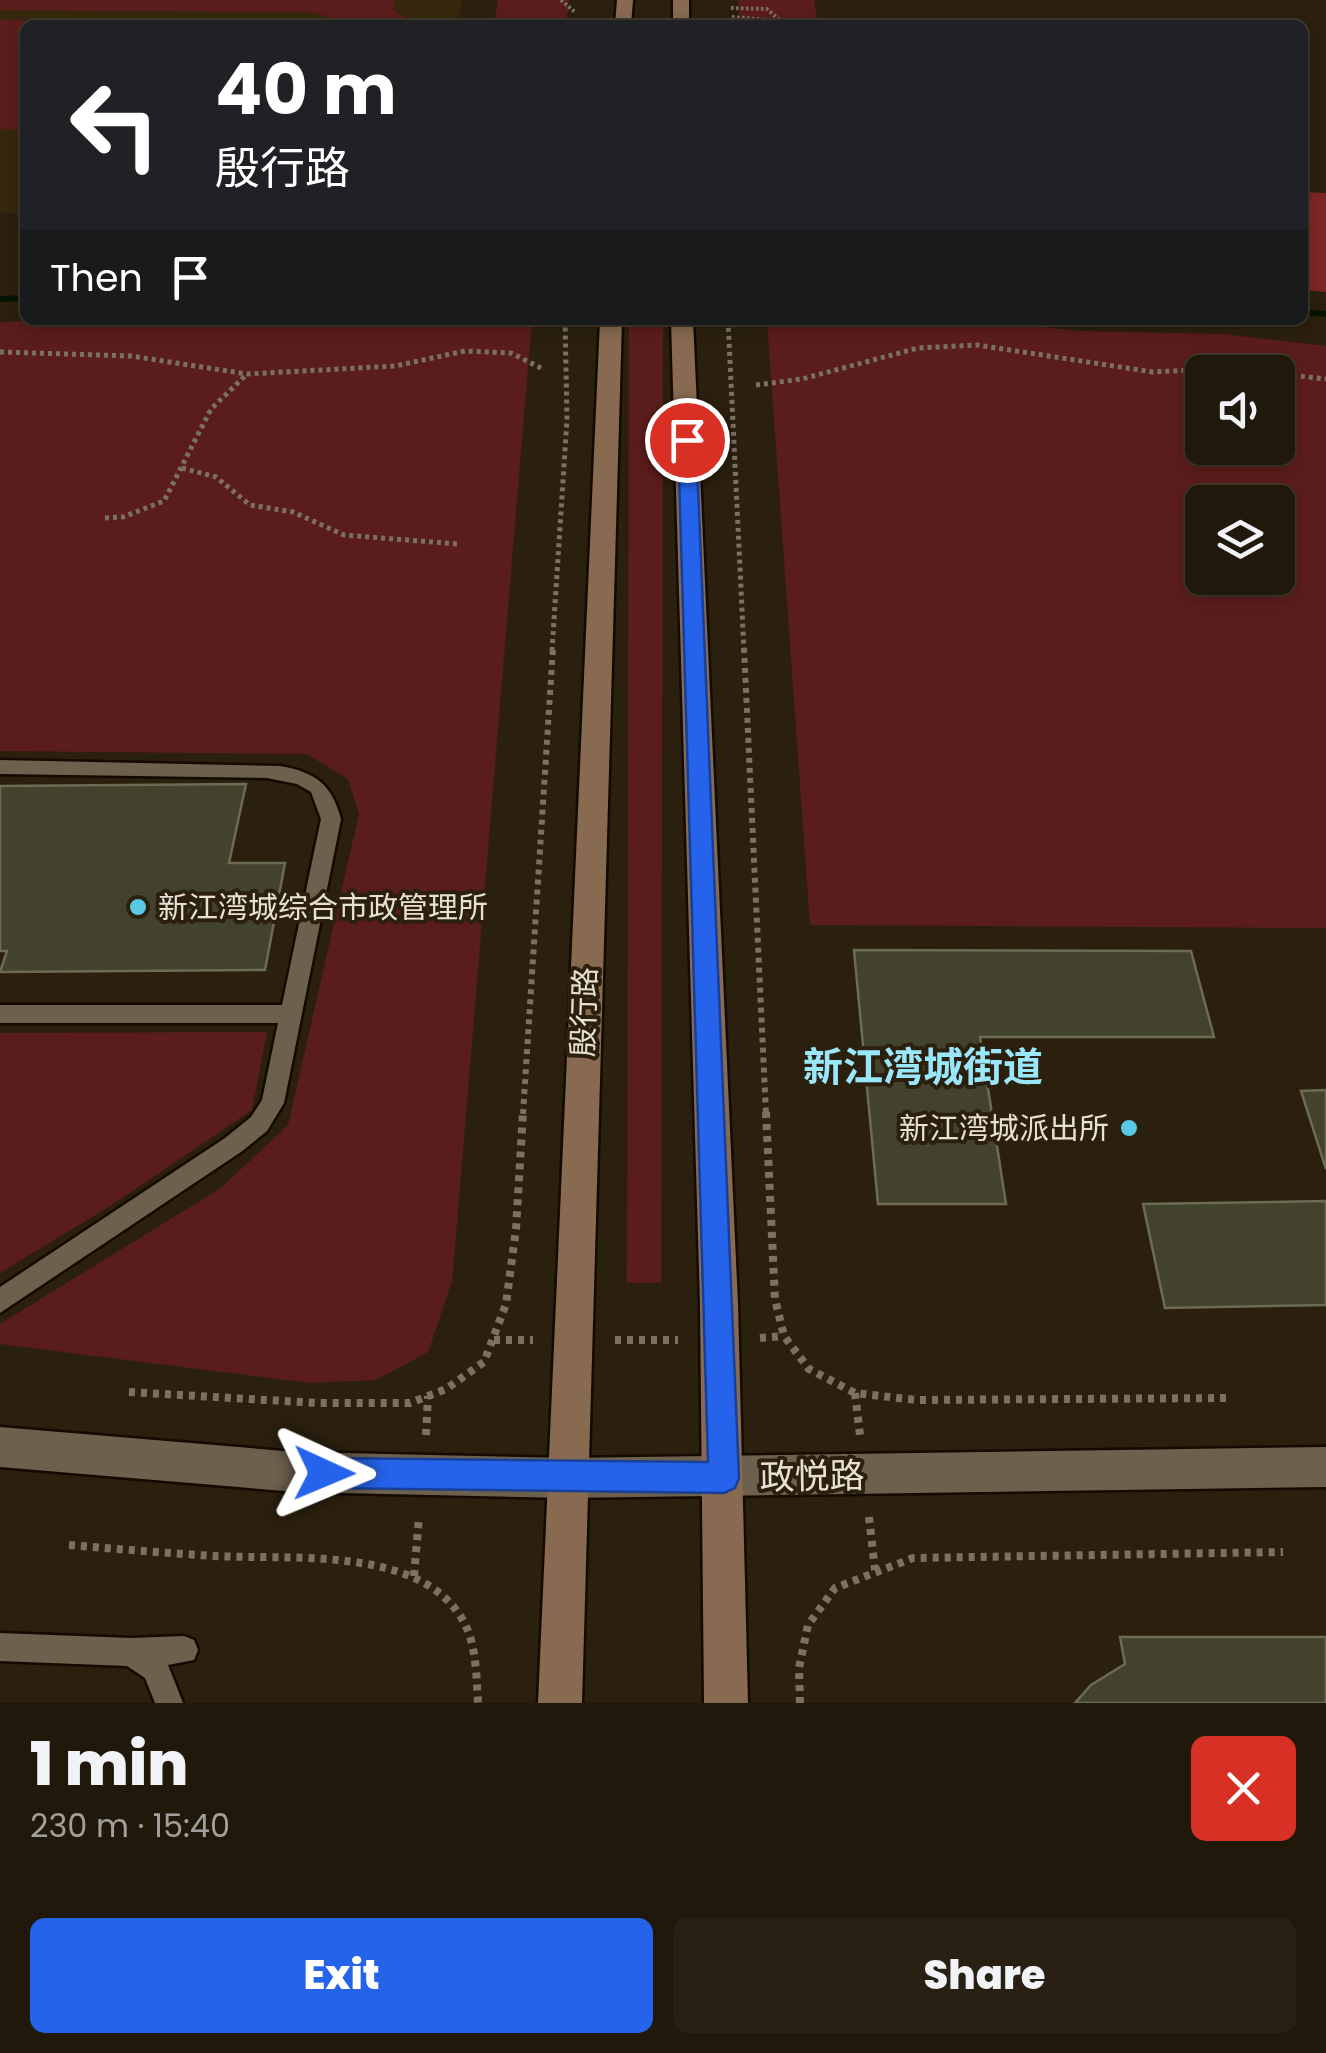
<!DOCTYPE html>
<html lang="en">
<head>
<meta charset="utf-8">
<style>
  body { margin:0; font-family:Poppins,"Noto Sans SC",sans-serif; background:#282113; color:#f1f3f6; height:100vh; display:flex; flex-direction:column; font-size:38px; white-space:nowrap }
  * { box-sizing:border-box; margin:0 }
  p { font-size:32px; color:#a2a09c }
  .icon { flex:none; width:55px; height:55px; fill:none; stroke:currentColor; stroke-width:2; stroke-linecap:round; stroke-linejoin:round }
  .map { position:relative; height:1703px; overflow:hidden }
  .sheet { display:flex; flex-direction:column; background:#20180a; flex:1 }
  .sheet>* { flex:none }
  .hud { position:absolute; left:20px; top:20px; width:1288px; height:305px; border-radius:15px; box-shadow:0 5px 15px #0003,0 0 0 2px #3d372b; background:#202124; color:#fff; overflow:hidden }
  .tools { position:absolute; left:1185px; top:355px; display:grid; gap:20px }
  .tools a { display:grid; place-items:center; width:110px; height:110px; border-radius:15px; background:#20180a; box-shadow:0 5px 15px #0003,0 0 0 2px #3d372b; font-size:50px }
  .pin { position:absolute; display:grid; place-items:center; width:85px; height:85px; color:#fff; margin:-42px; border:5px solid #fff; border-radius:50%; box-shadow:0 2px 10px #0007 }
  .me { position:absolute; width:110px; margin:-55px; rotate:91deg; stroke-linejoin:round; filter:drop-shadow(0 0 8px #0008) }
  .turn { display:flex; align-items:center; gap:35px; height:210px; padding:0 30px; font-size:45px }
  .turn .icon { width:130px; height:130px; stroke-width:2.5 }
  .turn b { display:block; font-size:70px; line-height:85px }
  .then { display:flex; align-items:center; height:95px; padding:0 30px; background:#0003; gap:20px; font-size:38px }
  .round { display:grid; place-items:center; flex:none; width:105px; height:105px; border-radius:15px; background:#282113 }
  .headline { display:flex; align-items:center; justify-content:space-between; height:170px; padding:0 30px }
  h1 { font-size:60px; font-weight:800; line-height:75px }
  .cta { display:flex; gap:20px; margin-top:auto; padding:20px 30px }
  .cta a { flex:1; height:115px; border-radius:15px; background:#2563eb; color:#fff; font-size:40px; font-weight:800; line-height:115px; text-align:center }
  .cta a+a { background:#282113; color:#f1f3f6 }
  .map>svg:first-child { display:block }
  .built { fill:#36270e }
  .green { fill:#5b1d1b; fill-rule:evenodd }
  .forest { fill:#7c2725 }
  .lines { fill:none; stroke-linecap:round; stroke-linejoin:round }
  .stream { fill:#061300; fill-rule:evenodd }
  .building { fill:#43422d; stroke:#6c6c55; stroke-width:2.5 }
  .lane-casing { stroke:#130a00; stroke-width:5 }
  .street-casing { stroke:#130a00; stroke-width:5 }
  .secondary-casing { stroke:#130a00; stroke-width:5 }
  .path-far3 { stroke:#7a7162; stroke-width:4; stroke-dasharray:2.5 2.5; stroke-linecap:butt }
  .path-far2 { stroke:#7a7162; stroke-width:5; stroke-dasharray:4 4; stroke-linecap:butt }
  .path-far1 { stroke:#7a7162; stroke-width:6; stroke-dasharray:5 5; stroke-linecap:butt }
  .path { stroke:#7a7162; stroke-width:8; stroke-dasharray:6 6; stroke-linecap:butt }
  .lane { fill:#6d604c; fill-rule:evenodd }
  .street { fill:#6d604c; fill-rule:evenodd }
  .secondary { fill:#876a50; fill-rule:evenodd }
  .route { fill:#2563eb; stroke:#184099; stroke-width:2.5 }
  .poi-dot { fill:#59c8e4; stroke:#2b200e; stroke-width:4 }
  .labels { text-anchor:middle; dominant-baseline:central; stroke-width:8; stroke-linejoin:round; paint-order:stroke }
  .poi-label { font-size:30px; fill:#e8e0d5; stroke:#2b200e; text-anchor:start }
  .street-label { font-size:30px; fill:#e8e0d5; stroke:#2b200e }
  .near-street-label { font-size:35px; fill:#e8e0d5; stroke:#2b200e }
  .district-label { font-size:40px; font-weight:bold; fill:#9ae6fa; stroke:#2b200e }
</style>
</head>
<body>
<div class="map">
<svg width="1326" height="1703" viewBox="0 0 1326 1703">
  <rect width="100%" height="100%" fill="#2b200e"/>
  <path class="built" d="M0,0h462l-5,25h-432v190l-25,-3z"/>
  <g class="green">
    <path d="M0,0h394l-2,9 26,16h-58l-50,-13 -310,-2z"/>
    <path d="M498,0h71l-3,25h-72z"/>
    <path d="M738,0h76l4,25h-78z"/>
    <path d="M0,20l323,2 -298,3v105l-25,-1z"/>
    <path d="M66,320h466l-80,961 -24,71 -52,28 -66,3 -310,-39v-20l221,-136 67,-63 71,-311 -11,-35 -42,-25 -306,-3v-429z"/>
    <path d="M767,320l108,6 134,-2 72,7 143,3 102,12v582l-516,-3zM1202,372h76v76h-76zM1202,502h76v76h-76z"/>
    <path d="M629,322h34l-2,961h-34z"/>
    <path d="M267,1032l-15,78 -134,91 -118,72v-240z"/>
  </g>
  <path class="forest" d="M1303,192l23,1v99l-23,-2z"/>
  <g class="lines">
    <g class="stream">
      <path d="M25,295v6l-25,1v-6z"/>
      <path d="M1302,309l24,2v6l-24,-2z"/>
    </g>
  </g>
  <g class="building">
    <path d="M246,784l-17,79h56l-20,107 -265,2 7,-21h-7v-165z"/>
    <path d="M854,950l337,1 23,86h-234l26,167h-128z"/>
    <path d="M1326,1090v79l-25,-78z"/>
    <path d="M1326,1201v104l-161,3 -22,-104z"/>
    <path d="M1120,1637h206v66h-251l16,-18 34,-21z"/>
  </g>
  <g class="lines">
    <defs>
      <g id="lane">
        <path d="M0,760l280,6c35,6 52,18 61,53l-57,284 -17,28 -26,21 -241,161v-26l225,-149 26,-21 11,-17 16,-77h-278v-18h282l39,-186 -10,-27 -14,-8 -30,-6 -267,-4z"/>
        <path d="M0,1633l131,5 53,-2 10,4 4,10 -4,10 -26,5 15,38h-28l-10,-25 -18,-12 -127,-5z"/>
      </g>
      <path id="street" d="M0,1427l296,25 270,6 760,-11v40l-760,11 -270,-6 -296,-25z"/>
      <g id="secondary">
        <path d="M617,0h16l-2,25h-16z"/>
        <rect x="673" y="0" width="16" height="25"/>
        <path d="M600,320h22l-40,1383h-44z"/>
        <path d="M671,320h22l45,984 10,399h-44l-4,-399z"/>
      </g>
    </defs>
    <use href="#lane" class="lane-casing"/>
    <use href="#street" class="street-casing"/>
    <use href="#secondary" class="secondary-casing"/>
    <g class="path-far3">
      <path d="M561,0l15,13"/>
      <path d="M731,8l36,1 16,14"/>
      <path d="M732,17l48,4"/>
    </g>
    <g class="path-far2">
      <path d="M728,320l16,331"/>
      <path d="M0,352l131,4 116,18 148,-8 70,-15 46,2 30,15"/>
      <path d="M756,385l46,-6 116,-31 59,-3 176,27 75,-4 98,11"/>
      <path d="M182,468l34,9 34,28 43,7 51,23 114,9"/>
      <path d="M105,518l18,-1 41,-16 47,-92 35,-34"/>
      <path d="M552,651l15,-232 -2,-99"/>
    </g>
    <g class="path-far1">
      <path d="M744,648l22,466"/>
      <path d="M523,1114l30,-466"/>
    </g>
    <g class="path">
      <path d="M766,1112l9,187 9,37 25,33 46,24 61,7 316,-2"/>
      <path d="M760,1338l24,-2"/>
      <path d="M494,1340h39"/>
      <path d="M615,1340h63"/>
      <path d="M129,1392l189,11h92l36,-14 38,-27 22,-58 10,-75 7,-117"/>
      <path d="M855,1393l5,42"/>
      <path d="M426,1435l2,-39"/>
      <path d="M869,1517l6,53"/>
      <path d="M69,1545c48,4 97,8 145,11 73,4 199,-10 245,58 18,26 17,59 19,89"/>
      <path d="M414,1576l5,-59"/>
      <path d="M800,1703l-1,-35 9,-43 27,-37 78,-30 370,-6"/>
    </g>
    <use href="#lane" class="lane"/>
    <use href="#street" class="street"/>
    <use href="#secondary" class="secondary"/>
  </g>
  <path class="route" d="M687,435l9,5 43,1038 -4,10 -11,5 -400,-5 -11,-5 -4,-10 4,-11 11,-4 384,4 -30,-1022z"/>
  <g class="poi-dot">
    <circle cx="138" cy="907" r="10"/>
    <circle cx="1129" cy="1128" r="10"/>
  </g>
  <g class="labels">
    <g class="poi-label">
      <text x="158" y="907">新江湾城综合市政管理所</text>
      <text x="1109" y="1128" text-anchor="end">新江湾城派出所</text>
    </g>
    <g class="street-label">
      <text transform="translate(584 1012) rotate(-88)">殷行路</text>
    </g>
    <g class="near-street-label">
      <text transform="translate(812 1476) rotate(-1)">政悦路</text>
    </g>
    <g class="district-label">
      <text x="923" y="1067">新江湾城街道</text>
    </g>
  </g>
</svg>
<div class="tools">
<a><svg class="icon" aria-label="sound" viewBox="0 0 24 24"><path d="M4 9h4l5-4v14l-5-4H4zM17 9q2 3 0 6"/></svg></a>
<a><svg class="icon" aria-label="layers" viewBox="0 0 24 24"><path d="M12 4l9 5-9 5-9-5zM3 14l9 5 9-5"/></svg></a>
</div>
<div class="pin" style="left:687px;top:440px;background:#d93025"><svg class="icon" aria-label="arrive" viewBox="0 0 24 24"><path d="M6 21V4h12l-3 4 3 4H6"/></svg></div>
<svg class="me" style="left:324px;top:1473px" viewBox="-20 -20 40 40"><path d="M0-17L14 15 0 8-14 15z" fill="#2563eb" stroke="#fff" stroke-width="4"/></svg>
<div class="hud">
<div class="turn"><svg class="icon" aria-label="left" viewBox="0 0 24 24"><path d="M17 20v-9H6M10 6l-5 5 5 5"/></svg><div><b>40 m</b>殷行路</div></div>
<div class="then">Then<svg class="icon" aria-label="arrive" viewBox="0 0 24 24"><path d="M6 21V4h12l-3 4 3 4H6"/></svg></div>
</div>
</div>
<section class="sheet">
<div class="headline"><div><h1>1 min</h1><p>230 m · 15:40</p></div><a class="round" style="background:#d93025;color:#fff"><svg class="icon" aria-label="close" viewBox="0 0 24 24"><path d="M6 6l12 12M18 6L6 18"/></svg></a></div>
<div class="cta"><a>Exit</a><a>Share</a></div>
</section>
</body>
</html>
